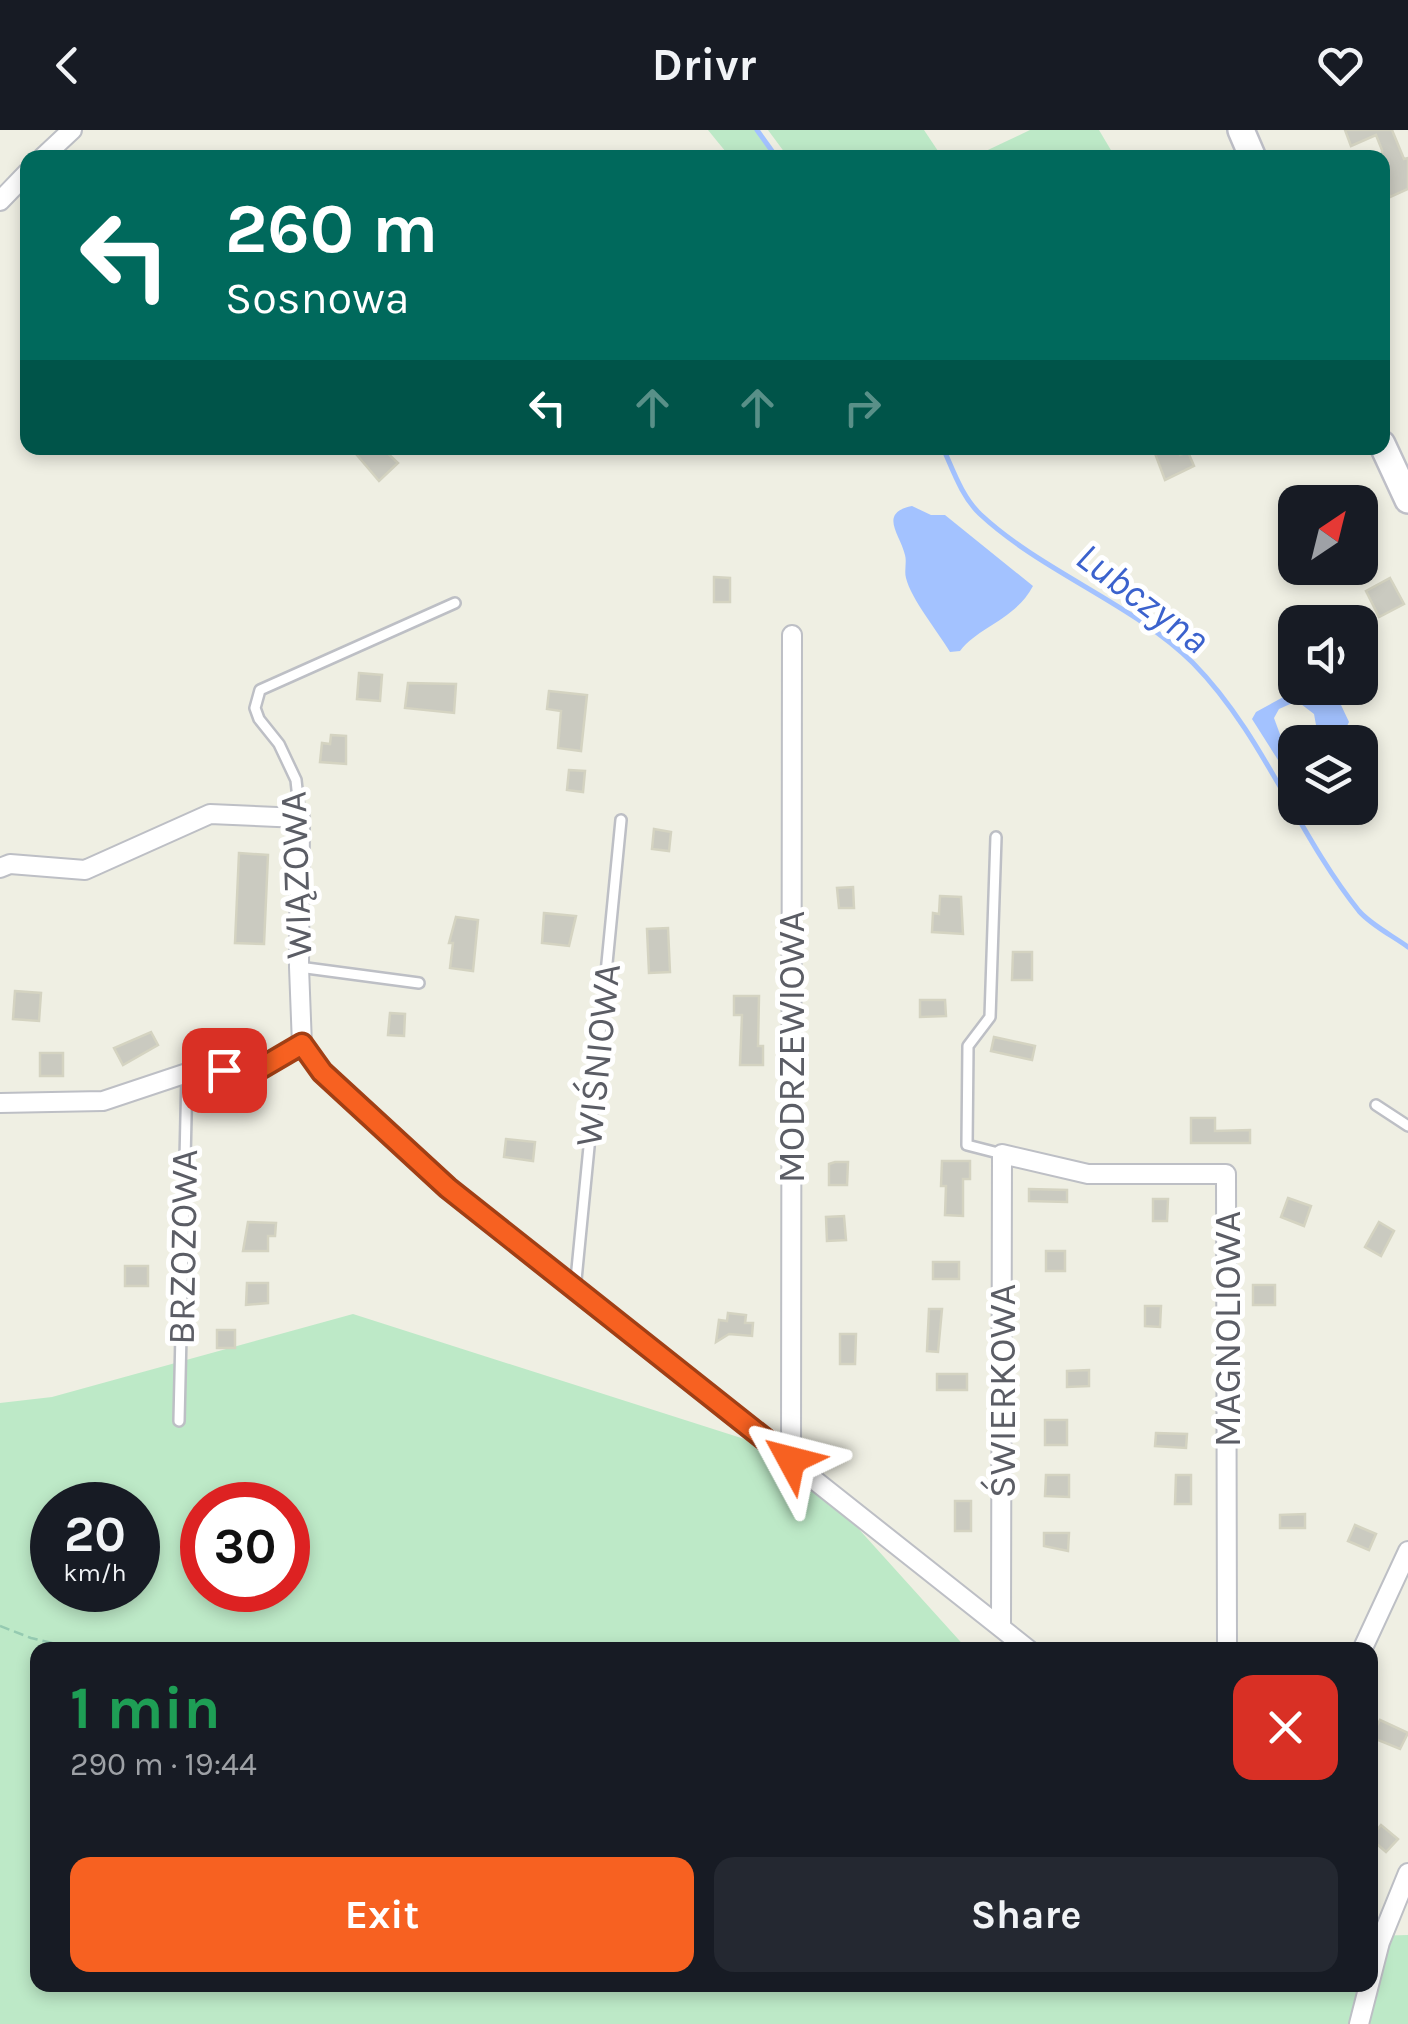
<!DOCTYPE html>
<html lang="en">
<head>
<meta charset="utf-8">
<style>
  body { margin:0; font-family:Karla,sans-serif; background:#242831; color:#f1f3f6; height:100vh; display:flex; flex-direction:column; font-size:38px; white-space:nowrap }
  * { box-sizing:border-box; margin:0 }
  p { font-size:32px; color:#9ea1a6 }
  .icon { flex:none; width:55px; height:55px; fill:none; stroke:currentColor; stroke-width:2; stroke-linecap:round; stroke-linejoin:round }
  .map { position:relative; flex:1; overflow:hidden }
  .side { position:absolute; left:30px; top:1512px; width:1348px; height:350px; display:flex; flex-direction:column; background:#171b24; border-radius:20px; box-shadow:0 5px 15px #0003 }
  .side>* { flex:none }
  .guide { position:absolute; left:20px; top:20px; width:1370px; height:305px; border-radius:20px; box-shadow:0 5px 15px #0003; background:#00695c; color:#fff; overflow:hidden }
  .needle { width:65px; rotate:35deg }
  .tools { position:absolute; left:1278px; top:355px; display:grid; gap:20px }
  .tools a { display:grid; place-items:center; width:100px; height:100px; border-radius:20px; background:#171b24; box-shadow:0 5px 15px #0003; font-size:50px }
  .speed { position:absolute; left:30px; top:1352px; display:flex; gap:20px; font-size:50px; font-weight:700; text-align:center }
  .speed>* { display:grid; place-content:center; width:130px; height:130px; border-radius:50%; background:#171b24; box-shadow:0 5px 15px #0003; line-height:1 }
  .speed small { font-size:25px; font-weight:400 }
  .speed .limit { border:15px solid #d22; background:#fff; color:#111 }
  .pin { position:absolute; display:grid; place-items:center; width:85px; height:85px; color:#fff; margin:-42px; border-radius:20px; box-shadow:0 5px 15px #0006 }
  .me { position:absolute; width:110px; margin:-55px; rotate:308deg; stroke-linejoin:round; filter:drop-shadow(0 0 8px #0008) }
  .turn { display:flex; align-items:center; gap:35px; height:210px; padding:0 40px; font-size:45px }
  .turn .icon { width:130px; height:130px; stroke-width:2.5 }
  .turn b { display:block; font-size:70px; line-height:85px }
  .lanes { display:flex; align-items:center; height:95px; padding:0 40px; background:#0003; justify-content:center; gap:50px; direction:ltr }
  .lanes .off { opacity:.35 }
  .round { display:grid; place-items:center; flex:none; width:105px; height:105px; border-radius:20px; background:#242831 }
  .overview { display:flex; align-items:center; justify-content:space-between; height:170px; padding:0 40px }
  h1 { font-size:60px; font-weight:700; line-height:75px; color:#1e9e55 }
  .cta { display:flex; gap:20px; margin-top:auto; padding:20px 40px }
  .cta a { flex:1; height:115px; border-radius:20px; background:#f76121; color:#fff; font-size:40px; font-weight:700; line-height:115px; text-align:center }
  .cta a+a { background:#242831; color:#f1f3f6 }
  header { display:flex; justify-content:space-between; align-items:center; height:130px; padding:0 40px; background:#171b24; font-size:45px; font-weight:700 }
  .map>svg:first-child { display:block }
  .green { fill:#bde9c7; fill-rule:evenodd }
  .water { fill:#a3c2ff; fill-rule:evenodd }
  .lines { fill:none; stroke-linecap:round; stroke-linejoin:round }
  .stream { stroke:#a3c2ff; stroke-width:5 }
  .building { fill:#cacac0; stroke:#d4d3c1; stroke-width:2.5 }
  .lane-casing { stroke:#bdbfc5; stroke-width:14 }
  .street-casing { stroke:#bdbfc5; stroke-width:22 }
  .secondary-casing { stroke:#bebfc7; stroke-width:30 }
  .path { stroke:#95cab1; stroke-width:2.5; stroke-dasharray:10 5; stroke-linecap:butt }
  .lane { stroke:#fff; stroke-width:9 }
  .street { stroke:#fff; stroke-width:18 }
  .secondary { stroke:#fff; stroke-width:25 }
  .route-casing { stroke:#a13f15; stroke-width:25 }
  .route { stroke:#f76121; stroke-width:18 }
  .labels { text-anchor:middle; dominant-baseline:central; stroke-width:10; stroke-linejoin:round; paint-order:stroke }
  .street-label { font-size:38px; fill:#5b5d65; stroke:#fff }
  .water-label { font-size:40px; font-style:italic; fill:#3b62cd; stroke:#fff }
</style>
</head>
<body>
<header><svg class="icon" aria-label="back" viewBox="0 0 24 24"><path d="M15 5l-7 7 7 7"/></svg>Drivr<svg class="icon" aria-label="heart" viewBox="0 0 24 24"><path d="M12 20l-8-8c-3-5 5-10 8-4 3-6 11-1 8 4z"/></svg></header>
<div class="map">
<svg width="1408" height="1894" viewBox="0 0 1408 1894">
  <rect width="100%" height="100%" fill="#efefe3"/>
  <g class="green">
    <path d="M708,0h49l21,27h-48z"/>
    <path d="M768,0h156l18,27h-154z"/>
    <path d="M1030,0h69l16,27h-142z"/>
    <path d="M353,1184l438,140 177,196h-930v335h1332v-49l38,-1v89h-1408v-621l52,-6zM52,1375h86v85h-86zM202,1375h86v85h-86z"/>
  </g>
  <g class="water">
    <path d="M912,376l19,9h14l88,71c-18,34 -54,40 -73,65l-10,1c-11,-19 -39,-53 -44,-74 -2,-7 1,-16 -1,-23 -5,-21 -27,-42 7,-49z"/>
    <path d="M1300,558h33l16,34c-13,27 -27,20 -54,20v16l-10,5 -7,-3 -26,-41 4,-7zM1297,571l17,13 2,11 -8,10 -18,6 -9,-4 -7,-19 5,-9z"/>
  </g>
  <g class="lines">
    <g class="stream">
      <path d="M757,0l20,28"/>
      <path d="M943,318c10,22 19,49 37,66 62,58 154,90 213,149 70,71 104,171 166,248 12,14 34,25 49,36"/>
    </g>
  </g>
  <g class="building">
    <path d="M1345,0h47l12,29 4,-1v31l-18,8 -8,-19v-28l-6,-15 -25,11z"/>
    <path d="M351,318h31l16,15 -19,18z"/>
    <path d="M1153,318h24l3,7 8,-3 6,14 -29,14z"/>
    <path d="M1360,386l16,38 -16,7z"/>
    <path d="M714,447l16,1v24h-16z"/>
    <path d="M1390,448l14,26 -25,13 -13,-26z"/>
    <path d="M359,543l23,2 -2,26 -23,-2z"/>
    <path d="M408,553l48,1 -2,29 -49,-5z"/>
    <path d="M549,561l38,4 -6,56 -23,-3 3,-37 -14,-2z"/>
    <path d="M331,605l15,1v28l-26,-2 2,-19 8,1z"/>
    <path d="M569,640l16,1 -2,21 -16,-2z"/>
    <path d="M654,699l17,3 -2,19 -17,-2z"/>
    <path d="M239,723l29,2 -4,89 -29,-1z"/>
    <path d="M853,757l1,21h-15l-2,-20z"/>
    <path d="M940,766l21,1 2,37 -31,-2 1,-19 6,1z"/>
    <path d="M544,783l32,3 -7,30 -27,-3z"/>
    <path d="M456,787l22,3 -5,51 -23,-3 3,-25h-4z"/>
    <path d="M668,798l2,44 -21,1 -2,-44z"/>
    <path d="M1013,822h19v28h-20z"/>
    <path d="M15,861l26,2 -2,28 -26,-2z"/>
    <path d="M734,866h25l-1,50h5v19h-23l2,-50h-8z"/>
    <path d="M920,870h25l1,16 -26,1z"/>
    <path d="M390,883l15,1 -1,22 -16,-1z"/>
    <path d="M151,902l7,13 -35,20 -9,-17z"/>
    <path d="M994,907l41,9 -3,14 -41,-9z"/>
    <rect x="40" y="923" width="23" height="23"/>
    <path d="M1191,988h24v13l35,-1v13h-59z"/>
    <path d="M506,1009l29,3 -2,19 -29,-4z"/>
    <path d="M942,1031h28v18h-7v37l-18,-1 1,-29h-5z"/>
    <path d="M835,1032h13l-1,23h-18v-21z"/>
    <path d="M1029,1059l38,1v12l-38,-1z"/>
    <path d="M1288,1068l23,8 -7,20 -23,-9z"/>
    <path d="M1153,1069h15l-1,22h-14z"/>
    <path d="M844,1086l2,24 -19,1 -1,-24z"/>
    <path d="M248,1092l28,1 -1,13h-7v15h-25z"/>
    <path d="M1379,1092l15,9 -13,25 -16,-9z"/>
    <rect x="1046" y="1121" width="19" height="20"/>
    <rect x="933" y="1132" width="26" height="17"/>
    <rect x="125" y="1136" width="23" height="20"/>
    <path d="M247,1153h21v20l-22,2z"/>
    <rect x="1253" y="1155" width="22" height="20"/>
    <path d="M1145,1176h16l-1,21 -15,-1z"/>
    <path d="M929,1179h13l-4,43 -11,-1z"/>
    <path d="M728,1183l18,2 -1,8h8l-1,13 -23,-2 -13,8 3,-22 8,1z"/>
    <rect x="217" y="1200" width="18" height="18"/>
    <path d="M840,1204h16l-1,30h-15z"/>
    <path d="M1089,1240v16l-22,1v-16z"/>
    <rect x="937" y="1244" width="30" height="16"/>
    <rect x="1045" y="1290" width="22" height="25"/>
    <path d="M1156,1303l31,1 -1,14 -31,-2z"/>
    <path d="M1046,1345h23v22l-24,-1z"/>
    <path d="M1176,1345h15v29h-16z"/>
    <rect x="955" y="1371" width="16" height="30"/>
    <path d="M1305,1384v14h-25v-13z"/>
    <path d="M1355,1395l21,9 -7,16 -21,-9z"/>
    <path d="M1044,1403h25l-1,18 -24,-5z"/>
    <path d="M1380,1590l28,13 -8,16 -29,-12z"/>
    <path d="M1381,1695l17,14 -12,13 -16,-14z"/>
  </g>
  <g class="lines">
    <defs>
      <g id="lane">
        <path d="M300,688l-4,-38 -17,-36 -20,-25 -4,-11 5,-18 195,-87"/>
        <path d="M996,707l-6,180 -22,29 -1,99 35,9"/>
        <path d="M299,837l120,16"/>
        <path d="M1376,975l32,21"/>
        <path d="M575,1160l46,-470"/>
        <path d="M179,1291l8,-348"/>
      </g>
      <g id="street">
        <path d="M42,28l30,-28"/>
        <path d="M0,71l28,-29"/>
        <path d="M0,738l10,-4 75,6 125,-56 90,4 -1,149 3,78"/>
        <path d="M302,915l21,27 124,117 582,461"/>
        <path d="M0,973l103,-2 84,-28 74,-5 41,-23"/>
        <path d="M791,1330l1,-825"/>
        <path d="M1001,1497l1,-473 86,20h138l1,476"/>
        <path d="M1362,1520l46,-99"/>
        <path d="M1359,1894l21,-82 28,-69"/>
      </g>
      <g id="secondary">
        <path d="M1241,0l12,28"/>
        <path d="M1382,314l26,56"/>
      </g>
    </defs>
    <use href="#lane" class="lane-casing"/>
    <use href="#street" class="street-casing"/>
    <use href="#secondary" class="secondary-casing"/>
    <path class="path" d="M0,1496l31,12 51,12"/>
    <use href="#lane" class="lane"/>
    <use href="#street" class="street"/>
    <use href="#secondary" class="secondary"/>
  </g>
  <g class="lines">
    <defs>
      <path id="route" d="M224,940l37,-2 41,-24 20,28 126,116 343,272"/>
    </defs>
    <use href="#route" class="route-casing"/>
    <use href="#route" class="route"/>
  </g>
  <g class="labels">
    <g class="street-label">
      <text transform="translate(296 745) rotate(-92)">WIĄZOWA</text>
      <text transform="translate(791 917) rotate(-90)">MODRZEWIOWA</text>
      <text transform="translate(598 925) rotate(-84)">WIŚNIOWA</text>
      <text transform="translate(183 1117) rotate(-89)">BRZOZOWA</text>
      <text transform="translate(1227 1199) rotate(-90)">MAGNOLIOWA</text>
      <text transform="translate(1002 1261) rotate(-90)">ŚWIERKOWA</text>
    </g>
    <g class="water-label">
      <text transform="translate(1143 468) rotate(37)">Lubczyna</text>
    </g>
  </g>
</svg>
<div class="tools">
<a><svg class="needle" viewBox="-14 -14 28 28"><path d="M0-13l5 13h-10z" fill="#e53935"/><path d="M0 13l5-13h-10z" fill="#9ea1a6"/></svg></a>
<a><svg class="icon" aria-label="sound" viewBox="0 0 24 24"><path d="M4 9h4l5-4v14l-5-4H4zM17 9q2 3 0 6"/></svg></a>
<a><svg class="icon" aria-label="layers" viewBox="0 0 24 24"><path d="M12 4l9 5-9 5-9-5zM3 14l9 5 9-5"/></svg></a>
</div>
<div class="speed"><div>20<small>km/h</small></div><div class="limit">30</div></div>
<div class="pin" style="left:224px;top:940px;background:#d93025"><svg class="icon" aria-label="arrive" viewBox="0 0 24 24"><path d="M6 21V4h12l-3 4 3 4H6"/></svg></div>
<svg class="me" style="left:791px;top:1330px" viewBox="-20 -20 40 40"><path d="M0-17L14 15 0 8-14 15z" fill="#f76121" stroke="#fff" stroke-width="4"/></svg>
<div class="guide">
<div class="turn"><svg class="icon" aria-label="left" viewBox="0 0 24 24"><path d="M17 20v-9H6M10 6l-5 5 5 5"/></svg><div><b>260 m</b>Sosnowa</div></div>
<div class="lanes"><svg class="icon" aria-label="left" viewBox="0 0 24 24"><path d="M17 20v-9H6M10 6l-5 5 5 5"/></svg><svg class="icon off" aria-label="ahead" viewBox="0 0 24 24"><path d="M12 20V5M6 11l6-6 6 6"/></svg><svg class="icon off" aria-label="ahead" viewBox="0 0 24 24"><path d="M12 20V5M6 11l6-6 6 6"/></svg><svg class="icon off" aria-label="right" viewBox="0 0 24 24"><path d="M7 20v-9h11M14 6l5 5-5 5"/></svg></div>
</div>
<section class="side">
<div class="overview"><div><h1>1 min</h1><p>290 m · 19:44</p></div><a class="round" style="background:#d93025;color:#fff"><svg class="icon" aria-label="close" viewBox="0 0 24 24"><path d="M6 6l12 12M18 6L6 18"/></svg></a></div>
<div class="cta"><a>Exit</a><a>Share</a></div>
</section>
</div>
</body>
</html>
